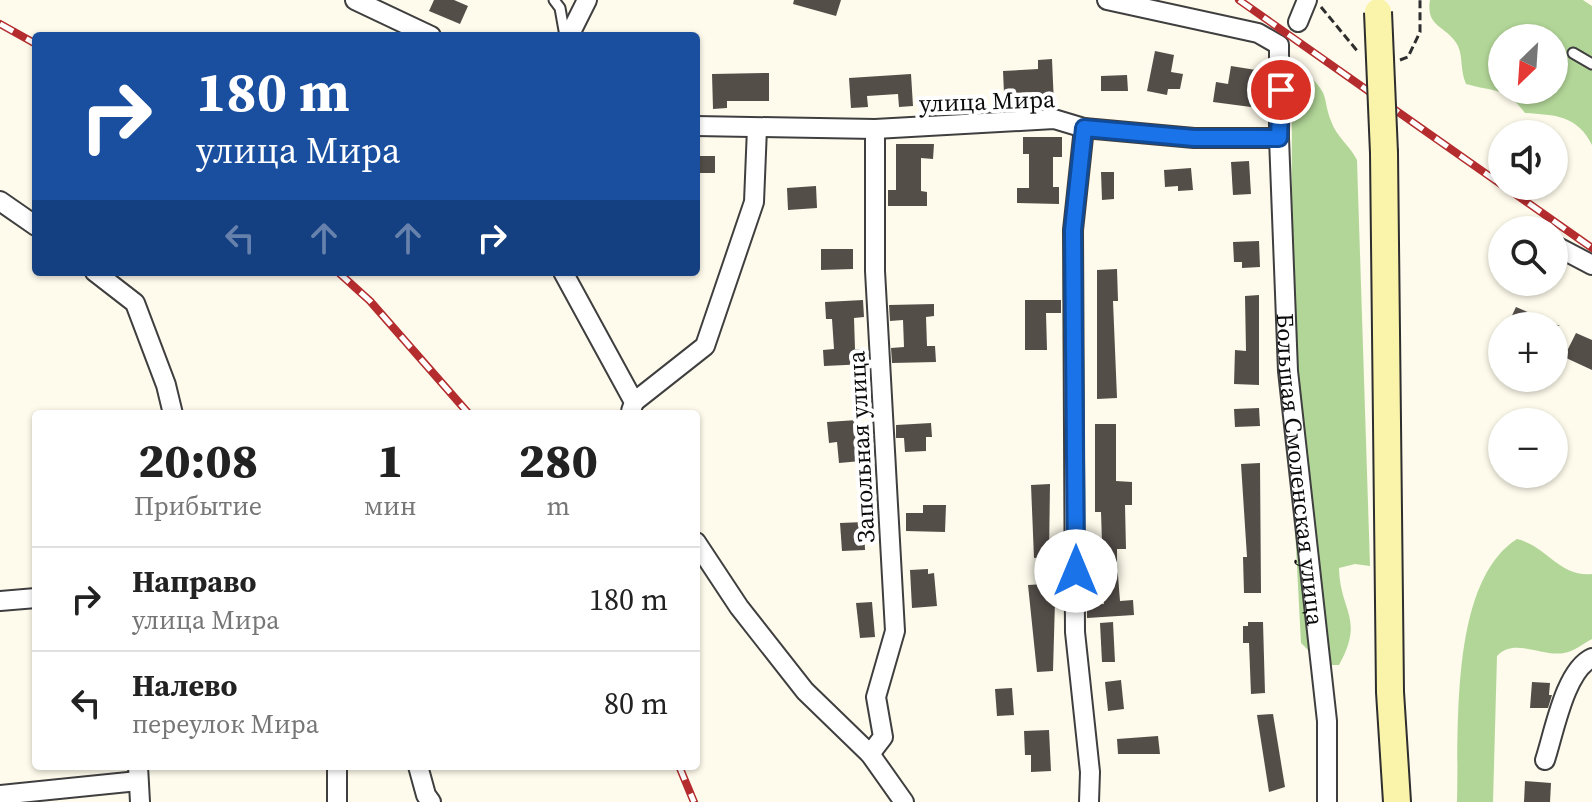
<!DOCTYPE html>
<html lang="ru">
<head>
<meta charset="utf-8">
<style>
  body { margin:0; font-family:"Source Serif 4",serif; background:#f6f6f6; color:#222; height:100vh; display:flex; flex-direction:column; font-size:30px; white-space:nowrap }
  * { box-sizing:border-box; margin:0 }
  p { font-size:26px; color:#767676 }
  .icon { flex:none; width:44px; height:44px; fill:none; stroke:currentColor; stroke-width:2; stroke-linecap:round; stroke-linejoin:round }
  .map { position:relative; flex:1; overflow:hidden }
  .sheet { position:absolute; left:32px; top:410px; width:668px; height:360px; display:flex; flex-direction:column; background:#fff; border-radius:8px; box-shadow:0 2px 6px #0004 }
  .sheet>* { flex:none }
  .banner { position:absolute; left:32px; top:32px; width:668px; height:244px; border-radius:8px; box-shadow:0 2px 6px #0004; background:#1a4fa0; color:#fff; overflow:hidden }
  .needle { width:52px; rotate:205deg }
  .controls { position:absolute; left:1488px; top:24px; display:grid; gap:16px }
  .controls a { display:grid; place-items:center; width:80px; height:80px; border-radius:50%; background:#fff; box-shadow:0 2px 6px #0004; font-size:40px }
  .pin { position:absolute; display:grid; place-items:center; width:68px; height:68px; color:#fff; margin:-34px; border:4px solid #fff; border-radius:50%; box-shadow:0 2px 8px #0007 }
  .me { position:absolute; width:88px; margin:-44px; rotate:0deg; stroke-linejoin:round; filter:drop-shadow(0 0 6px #0008) }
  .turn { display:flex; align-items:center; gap:28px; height:168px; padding:0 32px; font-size:36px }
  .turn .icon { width:104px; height:104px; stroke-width:2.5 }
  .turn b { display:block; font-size:56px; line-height:68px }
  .lanes { display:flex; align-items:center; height:76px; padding:0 32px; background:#0003; justify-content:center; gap:40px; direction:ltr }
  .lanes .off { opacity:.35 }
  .eta { display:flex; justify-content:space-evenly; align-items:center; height:136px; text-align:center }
  .eta b { font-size:48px; font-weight:800; line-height:56px }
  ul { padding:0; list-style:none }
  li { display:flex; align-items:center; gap:24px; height:104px; padding:0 32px; border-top:2px solid #e0e0e0 }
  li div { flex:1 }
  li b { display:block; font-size:30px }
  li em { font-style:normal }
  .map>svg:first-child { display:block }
  .forest { fill:#b2d698; fill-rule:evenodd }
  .building { fill:#544e49 }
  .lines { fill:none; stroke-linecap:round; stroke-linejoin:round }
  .lane-casing { stroke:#3f3f3f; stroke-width:13 }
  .street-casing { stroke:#3f3f3f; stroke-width:22 }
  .secondary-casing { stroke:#2e2e2e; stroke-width:30 }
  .path { stroke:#2e2e2e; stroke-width:3; stroke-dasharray:8 4; stroke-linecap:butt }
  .lane { stroke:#fff; stroke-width:9 }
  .street { stroke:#fff; stroke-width:18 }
  .secondary { stroke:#faf4aa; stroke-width:26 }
  .rail-casing { stroke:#b42c2e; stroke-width:8 }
  .rail { stroke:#fff; stroke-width:5; stroke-dasharray:15; stroke-linecap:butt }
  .secondary-bridge-casing { stroke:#2e2e2e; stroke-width:30; stroke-linecap:butt }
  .secondary-bridge { stroke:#faf4aa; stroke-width:26 }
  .route-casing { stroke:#114b97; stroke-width:20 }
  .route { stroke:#1a73e8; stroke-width:14 }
  .labels { text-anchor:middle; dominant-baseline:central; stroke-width:8; stroke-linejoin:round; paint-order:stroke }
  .street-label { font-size:24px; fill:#0c0c0c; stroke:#fff }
</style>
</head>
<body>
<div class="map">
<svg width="1592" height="802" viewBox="0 0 1592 802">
  <rect width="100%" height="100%" fill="#fefbec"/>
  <g class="forest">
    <path d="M1430,0h153l9,6v139c-15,-30 -37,-30 -67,-32 -19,-26 -31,-21 -59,-29 -6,-14 -3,-27 -8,-38 -10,-20 -33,-18 -28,-46zM1502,38h52v52h-52z"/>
    <path d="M1309,75c22,23 13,22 22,46 5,15 19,25 26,39l13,406 -15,-2 -16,4c1,44 26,50 0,97h-16l-22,-22 -10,-191 1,-373z"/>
    <path d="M1517,539c30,7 42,38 75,35v65c-8,4 -19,13 -28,14 -23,4 -50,-16 -67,3l-4,146h-36c2,-71 -8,-220 60,-263z"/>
  </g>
  <g class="building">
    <path d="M434,0h20l14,6 -8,18 -31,-13z"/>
    <path d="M794,0h47l-5,16 -43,-12z"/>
    <path d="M1155,51l19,4 -3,17 12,2 -3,15h-12l-1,6 -20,-4z"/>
    <path d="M1052,59l2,46 -17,1 -1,-14 -32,1 -1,-22 35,-2v-9z"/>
    <path d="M1231,66l25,4 -5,37 -38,-5 3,-20 12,2z"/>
    <path d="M769,73v28h-42v7l-14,1 -1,-35z"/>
    <path d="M911,74l2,32 -14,1 -1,-13 -31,2 1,11 -17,1 -2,-30z"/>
    <path d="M1127,75l1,16h-27v-15z"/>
    <path d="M1023,137h39v20h-9v30h6v17l-42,-1v-15h12v-34h-6z"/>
    <path d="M896,144h38l-1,15 -12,-1v33l6,1v14h-39v-16h8z"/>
    <rect x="696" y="156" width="19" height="17"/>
    <path d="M1249,161l2,33 -18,1 -2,-33z"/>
    <path d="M1191,168l2,22 -15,1v-5l-13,1 -1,-17z"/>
    <path d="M1101,172h13v27l-12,1z"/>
    <path d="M816,186l1,22 -29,2 -1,-22z"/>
    <path d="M1259,241l1,26 -18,1v-6h-8l-1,-20z"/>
    <path d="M821,249h32v20l-32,1z"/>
    <path d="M1117,269l1,32h-5l4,97 -20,1v-129z"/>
    <path d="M1259,295v90l-25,-1 1,-34 11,1 -1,-55z"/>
    <path d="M863,300l1,17 -10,1 1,31h11l1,15 -43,2 -1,-16 11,-1 -2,-30h-6l-1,-17z"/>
    <path d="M1025,300h36v13h-15l1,37h-22z"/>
    <path d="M934,304v12l-8,1 1,29h8l1,16 -44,1 -1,-15 13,-1 -1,-27 -13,1 -1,-16z"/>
    <path d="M1516,307l44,19h-53z"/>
    <path d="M1576,333l16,7v30l-28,-13z"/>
    <path d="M1259,408l1,18 -25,1 -1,-18z"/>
    <path d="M857,420l4,41 -22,2 -2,-21 -8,1 -2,-21z"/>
    <path d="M931,423l1,14h-6v14l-21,1 -1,-14h-8v-13z"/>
    <path d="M1095,424h21v57l16,1v23h-7l1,44h-9v14l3,38 13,-1 1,15 -47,3v-13l17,-1 -3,-92h-6z"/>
    <path d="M1260,463l1,130h-17l-1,-36h4l-6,-93z"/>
    <path d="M1050,484l-1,72 -15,2 -3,-73z"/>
    <path d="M923,505h23l-1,27 -39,-1v-18h17z"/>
    <path d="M864,522l1,28 -23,1 -2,-28z"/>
    <path d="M928,569v5l6,-1 3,33 -25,2 -2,-38z"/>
    <path d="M1062,583l1,18h-8l-2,70 -16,1 -9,-87z"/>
    <path d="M872,602l3,35 -15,1 -4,-35z"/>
    <path d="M1113,622l2,40h-13l-2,-39z"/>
    <path d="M1248,622h15l2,71 -14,1 -2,-51h-6v-17h5z"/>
    <path d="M1121,680l3,29 -16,2 -3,-29z"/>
    <path d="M1532,682l18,1 -1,12h3l-4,13h-18z"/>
    <path d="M1012,688l2,27 -17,1 -2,-27z"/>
    <path d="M1273,714l12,73 -16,5 -12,-77z"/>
    <path d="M1049,730l2,41 -20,1v-17h-6l-1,-24z"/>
    <path d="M1158,736l2,18h-42l-1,-15z"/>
    <path d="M1525,781l26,2 -1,19h-26z"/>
  </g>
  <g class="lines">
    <defs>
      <g id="lane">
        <path d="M554,0l6,8 5,28"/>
        <path d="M1573,53l19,11"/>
      </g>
      <g id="street">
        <path d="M355,0l76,36"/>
        <path id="s1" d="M1107,0l151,33 21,12v93l9,233 39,350v81"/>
        <path d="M1298,22l9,-22"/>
        <path d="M569,36l18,-36"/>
        <path d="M696,126l179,3 179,-10 30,9 110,10h85"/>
        <path d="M1084,128l-11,102 2,402 15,140 -1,30"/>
        <path d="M0,201l36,25"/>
        <path d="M1554,245l38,20"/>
        <path d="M95,272l40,31 31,82 7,29"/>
        <path d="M563,272l71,130 -3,9"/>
        <path d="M634,402l71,-56 49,-144 3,-74"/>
        <path d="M696,542l43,65 66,84 65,63 34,48"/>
        <path d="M0,601l36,-3"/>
        <path d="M870,754l13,-17 -7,-40 19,-66 -20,-360v-142"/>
        <path d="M1545,760c9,-27 20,-90 47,-102"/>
        <path d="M138,766l2,36"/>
        <path d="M337,766v36"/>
        <path d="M418,766l8,29 5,7"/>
        <path d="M0,795l138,-14"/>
      </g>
      <path id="secondary" d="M1384,153l6,539 7,110"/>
    </defs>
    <use href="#lane" class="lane-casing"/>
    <use href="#street" class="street-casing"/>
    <use href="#secondary" class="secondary-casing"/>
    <g class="path">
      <path d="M1321,7l38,46"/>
      <path d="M1400,60l8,-3 12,-25v-32"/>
    </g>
    <use href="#lane" class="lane"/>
    <use href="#street" class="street"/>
    <use href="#secondary" class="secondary"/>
    <defs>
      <g id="rail">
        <path d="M1239,0l263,185"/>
        <path d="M0,24l36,20"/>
        <path d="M1504,186l88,62"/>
        <path d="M338,272l32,29 99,113"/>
        <path d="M679,766l15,36"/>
      </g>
    </defs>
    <use href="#rail" class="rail-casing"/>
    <use href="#rail" class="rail"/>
    <defs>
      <path id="secondary-bridge" d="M1378,12l6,141"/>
    </defs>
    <use href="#secondary-bridge" class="secondary-bridge-casing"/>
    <use href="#secondary-bridge" class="secondary-bridge"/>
  </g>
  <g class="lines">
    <defs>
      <path id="route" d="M1076,571l-3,-341 11,-102 110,10h85l2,-48"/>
    </defs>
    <use href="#route" class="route-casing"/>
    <use href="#route" class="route"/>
  </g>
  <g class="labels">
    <g class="street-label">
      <text transform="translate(987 101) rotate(-2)">улица Мира</text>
      <text transform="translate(861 447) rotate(-93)">Запольная улица</text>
      <text stroke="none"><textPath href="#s1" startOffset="604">Большая Смоленская улица</textPath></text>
    </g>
  </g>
</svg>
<div class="controls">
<a><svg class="needle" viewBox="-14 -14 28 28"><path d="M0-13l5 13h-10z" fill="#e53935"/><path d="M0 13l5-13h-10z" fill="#767676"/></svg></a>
<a><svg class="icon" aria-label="sound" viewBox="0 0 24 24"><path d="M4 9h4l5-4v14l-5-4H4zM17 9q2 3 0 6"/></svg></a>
<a><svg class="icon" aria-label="search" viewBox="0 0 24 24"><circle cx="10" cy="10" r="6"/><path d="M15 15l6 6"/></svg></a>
<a>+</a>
<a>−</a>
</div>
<div class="pin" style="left:1281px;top:90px;background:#d93025"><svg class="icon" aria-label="arrive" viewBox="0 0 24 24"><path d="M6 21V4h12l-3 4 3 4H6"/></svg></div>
<svg class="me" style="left:1076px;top:571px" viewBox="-20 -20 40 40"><circle r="19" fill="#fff"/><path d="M0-13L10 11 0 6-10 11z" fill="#1a73e8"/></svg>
<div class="banner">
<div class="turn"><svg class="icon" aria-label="right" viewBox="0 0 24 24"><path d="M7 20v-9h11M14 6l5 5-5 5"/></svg><div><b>180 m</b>улица Мира</div></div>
<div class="lanes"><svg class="icon off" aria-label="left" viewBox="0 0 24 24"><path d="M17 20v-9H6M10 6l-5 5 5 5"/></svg><svg class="icon off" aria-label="ahead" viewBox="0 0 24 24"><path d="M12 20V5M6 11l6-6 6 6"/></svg><svg class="icon off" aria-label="ahead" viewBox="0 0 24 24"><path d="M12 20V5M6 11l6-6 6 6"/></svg><svg class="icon" aria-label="right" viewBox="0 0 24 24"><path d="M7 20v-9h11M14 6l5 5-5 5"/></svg></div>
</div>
<section class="sheet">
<div class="eta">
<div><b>20:08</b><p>Прибытие</p></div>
<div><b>1</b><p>мин</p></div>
<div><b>280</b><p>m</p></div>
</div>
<ul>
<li><svg class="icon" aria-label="right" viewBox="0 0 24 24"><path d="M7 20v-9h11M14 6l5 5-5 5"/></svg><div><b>Направо</b><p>улица Мира</p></div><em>180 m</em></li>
<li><svg class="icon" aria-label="left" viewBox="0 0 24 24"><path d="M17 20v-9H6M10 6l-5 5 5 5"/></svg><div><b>Налево</b><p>переулок Мира</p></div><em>80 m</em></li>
</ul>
</section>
</div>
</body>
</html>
